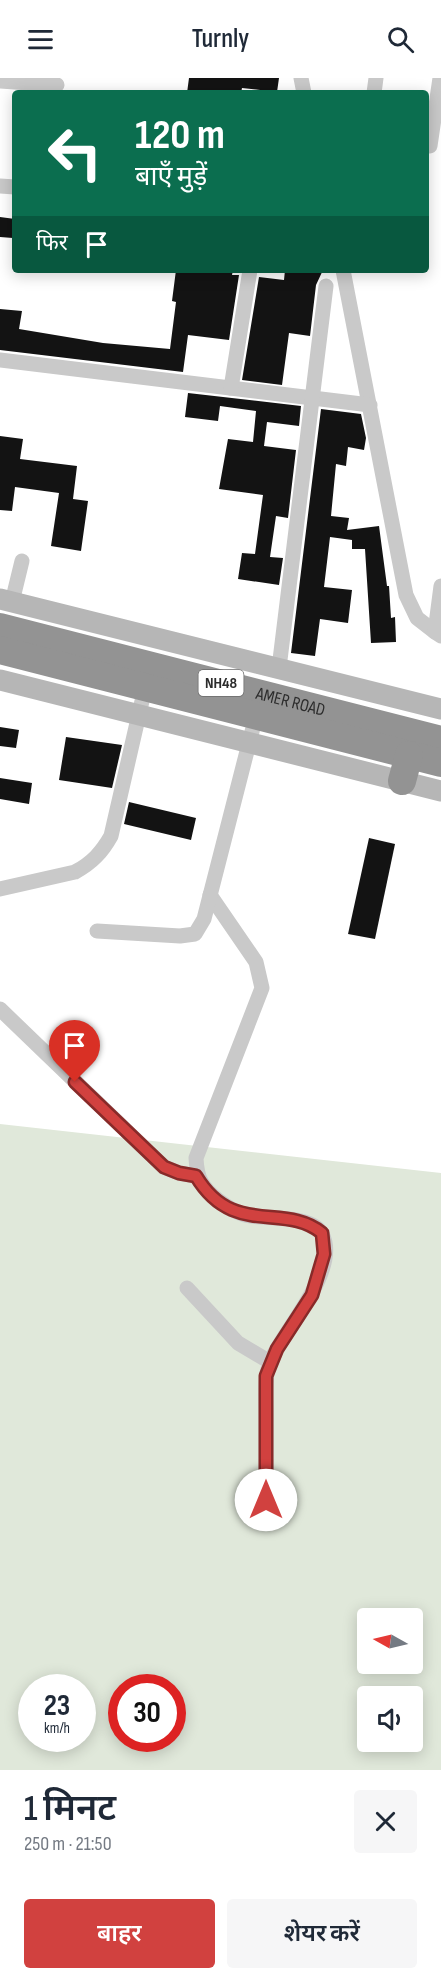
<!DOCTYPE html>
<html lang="hi">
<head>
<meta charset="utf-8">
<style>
  body { margin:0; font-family:"Sofia Sans Condensed","Noto Sans Devanagari",sans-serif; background:#f6f6f7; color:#1f2937; height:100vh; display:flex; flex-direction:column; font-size:22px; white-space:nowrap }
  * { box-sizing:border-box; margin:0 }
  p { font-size:20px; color:#747a83 }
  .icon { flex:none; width:33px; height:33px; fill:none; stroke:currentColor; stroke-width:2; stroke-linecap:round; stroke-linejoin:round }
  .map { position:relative; height:1692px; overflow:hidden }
  .panel { display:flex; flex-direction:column; background:#fff; flex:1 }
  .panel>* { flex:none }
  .top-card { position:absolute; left:12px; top:12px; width:417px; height:183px; border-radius:6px; box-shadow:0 3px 15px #0003; background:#0b6e4f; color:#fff; overflow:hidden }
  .needle { width:39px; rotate:278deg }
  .buttons { position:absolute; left:357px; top:1530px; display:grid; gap:12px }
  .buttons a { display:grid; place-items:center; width:66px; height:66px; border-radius:6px; background:#fff; box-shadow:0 3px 15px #0003; font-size:30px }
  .speed { position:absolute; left:18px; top:1596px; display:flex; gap:12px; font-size:30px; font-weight:700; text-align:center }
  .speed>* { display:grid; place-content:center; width:78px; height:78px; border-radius:50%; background:#fff; box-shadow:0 3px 15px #0003; line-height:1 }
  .speed small { font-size:15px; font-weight:400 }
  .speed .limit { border:9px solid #d22; background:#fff; color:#111 }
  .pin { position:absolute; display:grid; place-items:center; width:51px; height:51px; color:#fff; margin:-62px -26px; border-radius:50% 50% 50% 0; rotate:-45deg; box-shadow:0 0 6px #0007 }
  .pin .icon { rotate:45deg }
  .me { position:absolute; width:66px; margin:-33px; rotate:0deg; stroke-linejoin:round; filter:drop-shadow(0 0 4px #0008) }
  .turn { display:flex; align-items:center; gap:21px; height:126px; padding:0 24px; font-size:27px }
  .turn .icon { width:78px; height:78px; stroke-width:2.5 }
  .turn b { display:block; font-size:42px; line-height:51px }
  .then { display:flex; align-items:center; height:57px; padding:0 24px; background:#0003; gap:12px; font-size:22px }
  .round { display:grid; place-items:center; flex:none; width:63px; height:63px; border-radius:6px; background:#f6f6f7 }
  .summary { display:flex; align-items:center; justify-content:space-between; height:102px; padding:0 24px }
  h1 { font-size:36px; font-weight:600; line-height:45px }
  .primary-button { display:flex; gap:12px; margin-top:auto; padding:12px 24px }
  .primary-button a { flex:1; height:69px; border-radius:6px; background:#d1413f; color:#fff; font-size:24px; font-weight:600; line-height:69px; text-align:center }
  .primary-button a+a { background:#f6f6f7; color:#1f2937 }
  header { display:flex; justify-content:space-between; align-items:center; height:78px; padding:0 24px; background:#fff; font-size:27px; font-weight:600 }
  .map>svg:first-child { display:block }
  .green { fill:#e0e8da; fill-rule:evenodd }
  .building { fill:#131313 }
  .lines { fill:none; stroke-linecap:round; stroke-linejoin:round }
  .street { stroke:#c9c9c9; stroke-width:15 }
  .secondary { stroke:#b6b6b6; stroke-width:21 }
  .highway { stroke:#939393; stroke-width:28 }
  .route-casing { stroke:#882a29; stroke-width:15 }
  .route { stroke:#d1413f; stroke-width:10 }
  .labels { text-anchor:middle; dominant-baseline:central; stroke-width:6; stroke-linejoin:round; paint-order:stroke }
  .shield { fill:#fff; stroke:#6b6b6b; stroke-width:1.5 }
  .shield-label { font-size:16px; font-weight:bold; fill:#2c2c2c }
  .street-label { font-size:18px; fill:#2c2c2c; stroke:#fff }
</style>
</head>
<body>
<header><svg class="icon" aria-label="menu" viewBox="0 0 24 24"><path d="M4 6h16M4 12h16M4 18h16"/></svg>Turnly<svg class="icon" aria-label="search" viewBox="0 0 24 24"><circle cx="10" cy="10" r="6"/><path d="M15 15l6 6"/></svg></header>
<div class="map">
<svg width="441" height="1692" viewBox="0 0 441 1692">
  <rect width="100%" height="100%" fill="#fff"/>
  <path class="green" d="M0,1046l441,49v597h-441zM368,1540h44v46h-44zM32,1610h50v50h-50zM122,1610h50v50h-50zM368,1618h44v46h-44z"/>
  <g class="building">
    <path d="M189,0h90l-2,14 -35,-4 -1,5h-54z"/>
    <path d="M0,139l15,2 -2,19 -13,-1z"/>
    <path d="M176,192h57l-1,5h7l-10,65 -41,-5 -5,37 -183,-22v-41l22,2 -3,18 84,14 67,6 6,-47 -4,-1z"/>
    <path d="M285,192h38l-7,15 -6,51 -21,-3 -7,52 -40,-5 17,-103 25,3z"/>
    <path d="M188,315l113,13 -2,20 -32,-4 -3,24 32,4 -8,68 -12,-2 -6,41 13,1 -4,27 -41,-6 4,-26 13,1 8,-59 -44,-6 9,-50 25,3 3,-31 -36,-5 -2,15 -33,-4z"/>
    <path d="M321,331l40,5 5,24 -2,12 -16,-3 -2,19 -10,-2 -5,52 18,2 -2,12 32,-4 8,60h2l2,32 4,-1 1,25 -25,1 -6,-94h-13v-9l-22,-3 -6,50 28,3 -4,33 -28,-4 -5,37 -24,-3z"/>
    <path d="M0,358l23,3 -3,20 57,7 -4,33 15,2 -7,50 -30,-5 8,-53 -44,-6 -3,24 -12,-1z"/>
    <path d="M0,649l19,3 -3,18 -16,-2z"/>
    <path d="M66,659l56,8 -10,43 -53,-8z"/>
    <path d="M0,700l32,5 -3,21 -29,-5z"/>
    <path d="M129,724l67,16 -5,22 -67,-16z"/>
    <path d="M369,760l26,6 -20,95 -27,-5z"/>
  </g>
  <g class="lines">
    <g class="street">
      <path d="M301,0l3,15"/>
      <path d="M0,3l57,4"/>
      <path d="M374,15l2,-15"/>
      <path d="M430,68l10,-68"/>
      <path d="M0,108l15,1"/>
      <path d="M343,192l63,325 11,23 18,14"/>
      <path d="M0,282l370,45"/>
      <path d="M231,310l19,-118"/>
      <path d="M441,508l-6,46 6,4"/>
      <path d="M12,524l10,-41"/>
      <path d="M279,590l47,-382"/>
      <path d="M0,811l75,-17c17,-9 27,-20 36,-36l34,-148"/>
      <path d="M210,817l46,67 6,26 -66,170c1,21 6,29 22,42 8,6 16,12 27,15 20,5 67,-1 77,19 19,36 -40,98 -52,128 -6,16 -4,36 -4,54 0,35 0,70 0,105"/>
      <path d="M97,853l83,5 15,-2 9,-15 52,-203"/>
      <path d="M0,931l164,158 15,6 17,3"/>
      <path d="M187,1210l51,55 32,19"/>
    </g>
    <g class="secondary">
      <path d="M0,521l441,110"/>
      <path d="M0,602l441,111"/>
    </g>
    <g class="highway">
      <path id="s1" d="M0,549l441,113"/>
      <path d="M0,572l441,113"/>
      <path d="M402,703l7,-26"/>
    </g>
  </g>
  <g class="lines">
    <defs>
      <path id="route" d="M75,1004l89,85 15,6 17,3c37,62 88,26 126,57l2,21 -12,41 -35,54 -11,27v124"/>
    </defs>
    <use href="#route" class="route-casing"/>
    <use href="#route" class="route"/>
  </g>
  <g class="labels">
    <rect class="shield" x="198.5" y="592" width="45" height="26" rx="4.5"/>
    <g class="shield-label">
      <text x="221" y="605">NH48</text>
    </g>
    <g class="street-label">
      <text stroke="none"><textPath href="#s1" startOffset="300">AMER ROAD</textPath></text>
    </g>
  </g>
</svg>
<div class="buttons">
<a><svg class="needle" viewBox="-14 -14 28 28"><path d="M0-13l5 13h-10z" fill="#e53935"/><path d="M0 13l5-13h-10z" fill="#747a83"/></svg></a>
<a><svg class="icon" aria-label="sound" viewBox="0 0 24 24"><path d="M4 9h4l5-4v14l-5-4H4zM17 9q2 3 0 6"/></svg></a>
</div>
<div class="speed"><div>23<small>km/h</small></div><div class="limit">30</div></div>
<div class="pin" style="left:75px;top:1004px;background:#d93025"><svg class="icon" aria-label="arrive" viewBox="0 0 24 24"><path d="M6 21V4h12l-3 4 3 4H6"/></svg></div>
<svg class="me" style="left:266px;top:1422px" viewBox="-20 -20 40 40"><circle r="19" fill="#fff"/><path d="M0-13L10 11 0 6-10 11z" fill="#d1413f"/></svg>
<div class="top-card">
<div class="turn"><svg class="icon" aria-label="left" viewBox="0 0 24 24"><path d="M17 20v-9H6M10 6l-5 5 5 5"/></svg><div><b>120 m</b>बाएँ मुड़ें</div></div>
<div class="then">फिर<svg class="icon" aria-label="arrive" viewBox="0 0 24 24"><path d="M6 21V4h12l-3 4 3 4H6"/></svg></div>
</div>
</div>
<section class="panel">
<div class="summary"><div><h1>1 मिनट</h1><p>250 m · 21:50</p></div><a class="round"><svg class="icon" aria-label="close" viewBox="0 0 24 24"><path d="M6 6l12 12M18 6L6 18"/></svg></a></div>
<div class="primary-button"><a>बाहर</a><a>शेयर करें</a></div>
</section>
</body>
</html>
